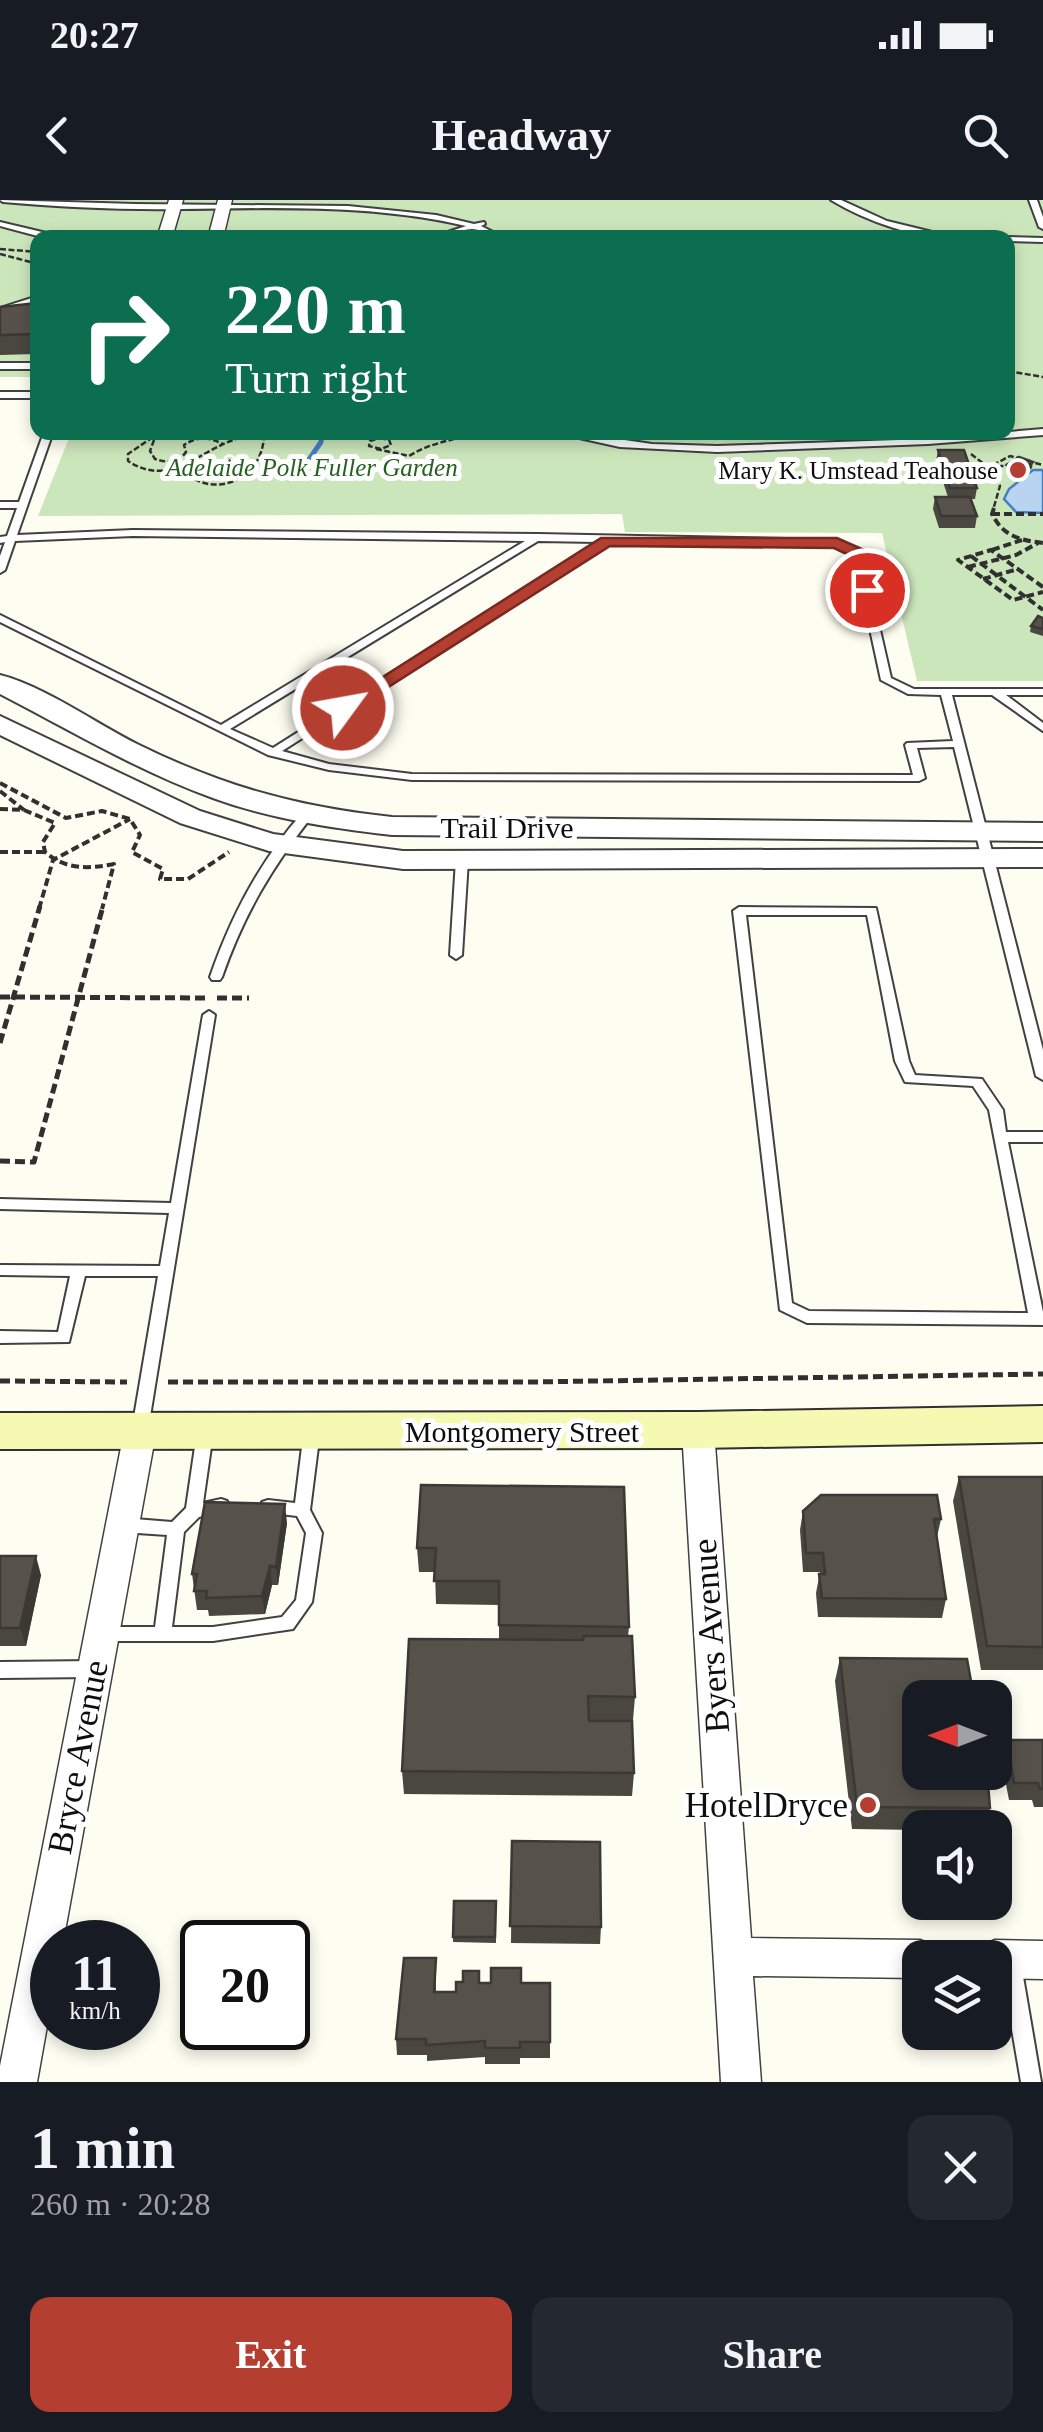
<!DOCTYPE html>
<html lang="en">
<head>
<meta charset="utf-8">
<style>
  body { margin:0; font-family:Georgia,serif; background:#242831; color:#f1f3f6; height:100vh; display:flex; flex-direction:column; font-size:38px; white-space:nowrap }
  * { box-sizing:border-box; margin:0 }
  p { font-size:32px; color:#9ea1a6 }
  .icon { flex:none; width:55px; height:55px; fill:none; stroke:currentColor; stroke-width:2; stroke-linecap:round; stroke-linejoin:round }
  .map { position:relative; height:1882px; overflow:hidden }
  .panel { display:flex; flex-direction:column; background:#171b24; flex:1 }
  .panel>* { flex:none }
  .banner { position:absolute; left:30px; top:30px; width:985px; height:210px; border-radius:20px; box-shadow:0 5px 15px #0003; background:#0b6e4f; color:#fff; overflow:hidden }
  .needle { width:65px; rotate:270deg }
  .tools { position:absolute; left:902px; top:1480px; display:grid; gap:20px }
  .tools a { display:grid; place-items:center; width:110px; height:110px; border-radius:20px; background:#171b24; box-shadow:0 5px 15px #0003; font-size:50px }
  .speed { position:absolute; left:30px; top:1720px; display:flex; gap:20px; font-size:50px; font-weight:700; text-align:center }
  .speed>* { display:grid; place-content:center; width:130px; height:130px; border-radius:50%; background:#171b24; box-shadow:0 5px 15px #0003; line-height:1 }
  .speed small { font-size:25px; font-weight:400 }
  .speed .limit { border:5px solid #111; border-radius:15px; background:#fff; color:#111 }
  .pin { position:absolute; display:grid; place-items:center; width:85px; height:85px; color:#fff; margin:-42px; border:5px solid #fff; border-radius:50%; box-shadow:0 2px 10px #0007 }
  .me { position:absolute; width:110px; margin:-55px; rotate:58deg; stroke-linejoin:round; filter:drop-shadow(0 0 8px #0008) }
  .turn { display:flex; align-items:center; gap:35px; height:210px; padding:0 30px; font-size:45px }
  .turn .icon { width:130px; height:130px; stroke-width:2.5 }
  .turn b { display:block; font-size:70px; line-height:85px }
  .round { display:grid; place-items:center; flex:none; width:105px; height:105px; border-radius:20px; background:#242831 }
  .head { display:flex; align-items:center; justify-content:space-between; height:170px; padding:0 30px }
  h1 { font-size:60px; font-weight:700; line-height:75px }
  .action { display:flex; gap:20px; margin-top:auto; padding:20px 30px }
  .action a { flex:1; height:115px; border-radius:20px; background:#b43f31; color:#fff; font-size:40px; font-weight:700; line-height:115px; text-align:center }
  .action a+a { background:#242831; color:#f1f3f6 }
  .status { display:flex; justify-content:space-between; align-items:center; height:70px; padding:0 50px; background:#171b24; direction:ltr }
  .status svg { height:28px; fill:currentColor }
  header { display:flex; justify-content:space-between; align-items:center; height:130px; padding:0 30px; background:#171b24; font-size:45px; font-weight:700 }
  .map>svg:first-child { display:block }
  .green { fill:#cce6bc }
  .water { fill:#b9d4f1; stroke:#467dc3; stroke-width:2.5 }
  .lines { fill:none; stroke-linecap:round; stroke-linejoin:round }
  .stream { stroke:#467dc3; stroke-width:5 }
  .service-casing { stroke:#414141; stroke-width:4 }
  .minor-casing { stroke:#414141; stroke-width:3 }
  .tertiary-casing { stroke:#414141; stroke-width:4 }
  .secondary-casing { stroke:#303030; stroke-width:4 }
  .path-far2 { stroke:#303030; stroke-width:2.5; stroke-dasharray:6 2.5; stroke-linecap:butt }
  .path-far1 { stroke:#303030; stroke-width:4; stroke-dasharray:8 4; stroke-linecap:butt }
  .path { stroke:#303030; stroke-width:5; stroke-dasharray:10 5; stroke-linecap:butt }
  .service { fill:#fff; fill-rule:evenodd }
  .minor { fill:#fff; fill-rule:evenodd }
  .tertiary { fill:#fff; fill-rule:evenodd }
  .secondary { fill:#f5f9b1; fill-rule:evenodd }
  .wall { fill:#4a4640 }
  .shaded-wall { fill:#3c3934 }
  .building { fill:#56514b; stroke:#3c3934; stroke-width:2.5 }
  .route { fill:#b43f31; stroke:#752920; stroke-width:2.5 }
  .poi-dot { fill:#b43f31; stroke:#fff; stroke-width:4 }
  .labels { text-anchor:middle; dominant-baseline:central; stroke-width:10; stroke-linejoin:round; paint-order:stroke }
  .far-park-label { font-size:25px; font-style:italic; fill:#266123; stroke:#fff }
  .far-poi-label { font-size:25px; fill:#0e0e0e; stroke:#fff; text-anchor:end }
  .street-label { font-size:30px; fill:#0e0e0e; stroke:#fff }
  .near-street-label { font-size:35px; fill:#0e0e0e; stroke:#fff }
  .near-poi-label { font-size:35px; fill:#0e0e0e; stroke:#fff; text-anchor:end }
</style>
</head>
<body>
<div class="status"><b>20:27</b><svg viewBox="0 0 49 12"><path d="M0 12V9h3v3zM5 12V6h3v6zM10 12V3h3v9zM15 12V0h3v12zM26 1h20v11H26zM47 4h2v5h-2z"/></svg></div>
<header><svg class="icon" aria-label="back" viewBox="0 0 24 24"><path d="M15 5l-7 7 7 7"/></svg>Headway<svg class="icon" aria-label="search" viewBox="0 0 24 24"><circle cx="10" cy="10" r="6"/><path d="M15 15l6 6"/></svg></header>
<div class="map">
<svg width="1043" height="1882" viewBox="0 0 1043 1882">
  <rect width="100%" height="100%" fill="#fefdf1"/>
  <path class="green" d="M0,0h1043v481h-126l-35,-148 -257,-1 -3,-18 -584,2 33,-83 937,-1v-194h-970l-1,139h-37z"/>
  <path class="water" d="M1033,270h10v43l-27,-1 -12,-13 5,-10z"/>
  <g class="lines">
    <path class="stream" d="M308,261l13,-19 1,-10"/>
    <defs>
      <g id="service">
        <path d="M0,0l135,4 213,2 88,9 38,9 10,-2 1,2 -4,2 24,12c-12,0 -22,-9 -33,-9 -12,0 -27,9 -42,9l36,-12c-94,-22 -190,-18 -285,-17 -60,1 -119,-2 -178,-7z"/>
        <path d="M831,0h10l46,21 70,17c-43,0 -89,-16 -126,-38z"/>
        <path d="M1029,0h8l6,17v12l-4,-2z"/>
        <path d="M0,22l59,14v2h-14l-45,-12z"/>
        <path d="M1008,37l35,1v4l-35,-1v-3h-3z"/>
        <path d="M38,96v5l-38,12v-5z"/>
        <rect x="0" y="163" width="38" height="6"/>
        <rect x="0" y="192" width="38" height="6"/>
        <path d="M1043,229v6l-115,9 -211,8 -97,-5 -68,-15h18l82,12 65,2 211,-7z"/>
        <path d="M44,232h9l-36,103 116,-5 405,4 299,6 25,11 29,127 23,11h129v6h-37l37,28v8l-51,-36h-40l91,355v30l-7,-4 -82,-329 -37,1 8,30 -6,3 -507,-1 -83,-10 -61,-15 -268,-133v-7l221,110 304,-184 -392,-5 -118,5 -10,29 -5,3v-17l5,-14 -5,1v-6l7,-1 10,-28h-17v-6h19zM538,341l60,1 -325,206 -43,-19zM609,343l226,3 19,9 27,125 27,14 33,1 12,46 -46,2 -2,2 8,30 -501,-1 -83,-10 -47,-13z"/>
        <path d="M307,612l6,3c-41,52 -69,99 -91,162l-2,3h-8l-2,-3c17,-49 39,-95 70,-136 8,-11 16,-23 27,-29z"/>
        <path d="M462,656l6,4 -6,95 -6,4 -6,-4 6,-95z"/>
        <path d="M739,707l137,1 33,153 6,14 67,4 21,31 3,22h37v10h-35l35,170v13l-236,-2 -27,-13 -47,-399zM746,715h121l28,146 10,21 68,4 16,24 39,203 -219,-2 -17,-8z"/>
        <path d="M209,811l6,4 -67,414 -2,4 -6,2 -6,-2 -2,-4 26,-153h-73l-16,66 -69,1v-12l58,1 12,-56 -70,-1v-10l160,1 9,-53 -169,-4v-10l171,4 32,-188z"/>
        <path d="M312,1225l6,2 2,4 -10,79 12,23 -10,69 -19,27 -80,12h-111l-6,-2 -3,-5 3,-5 6,-2h53l12,-92 -45,-3 -6,-2 -2,-5 2,-5 6,-2 50,4 14,-14 11,-75 2,-4 6,-2 6,2 2,4 -10,70 18,-4 6,2 2,5 -2,5 -28,6 -15,15 -12,95h41l69,-10 14,-17 10,-67 -9,-17 -35,-4 -2,-5 2,-5 6,-2 27,3 9,-72 2,-4z"/>
        <path d="M94,1461l6,3 3,5 -3,5 -6,3 -94,1v-16z"/>
        <path d="M1010,1750l7,2 3,7 21,123h-20l-21,-123 3,-7z"/>
      </g>
      <g id="minor">
        <path d="M169,0h14l-11,38h-15z"/>
        <path d="M218,0h14l-9,38h-15z"/>
        <path d="M698,1218l11,3 5,9 37,508 169,2 14,6 5,12h-19v20l-167,-2 8,106h-40l-39,-652 5,-9z"/>
        <path d="M140,1219l11,4 5,9 -93,510h-11v56l-15,84h-37v-16l124,-634 5,-9z"/>
        <path d="M995,1740l48,1v38l-48,-1v-20h-19l5,-12z"/>
      </g>
      <g id="tertiary">
        <path d="M0,475c44,11 95,48 137,69 85,42 160,63 255,73l651,6v18l-651,-6c-61,-7 -122,-16 -179,-37 -75,-27 -143,-68 -213,-104z"/>
        <path d="M0,516l200,95 73,23 130,17 640,-2v18l-640,2 -134,-18 -89,-28 -180,-88z"/>
      </g>
      <path id="secondary" d="M1043,1206v36l-345,6 -698,1v-36l698,-1z"/>
    </defs>
    <use href="#service" class="service-casing"/>
    <use href="#minor" class="minor-casing"/>
    <use href="#tertiary" class="tertiary-casing"/>
    <use href="#secondary" class="secondary-casing"/>
    <g class="path-far2">
      <path d="M0,49l38,3"/>
      <path d="M0,54l38,10"/>
      <path d="M1008,171l35,6"/>
      <path d="M157,232l-7,19 5,8c12,4 23,4 31,-7l-2,-7c13,-9 25,-8 39,-1"/>
      <path d="M352,232l19,6"/>
      <path d="M153,237l-25,17v7c41,27 69,-9 108,-22 20,-7 42,-6 63,-7"/>
      <path d="M380,238l9,2 2,5 -10,4 -12,-3 1,-5z"/>
      <path d="M376,249l33,7c22,-14 44,-15 68,-24"/>
      <path d="M971,254l17,13 12,19 -7,24"/>
      <path d="M1027,261l16,4"/>
      <path d="M993,265l17,-9 20,5"/>
      <path d="M989,266h15l12,-6"/>
      <path d="M181,269c32,33 83,10 83,-35"/>
    </g>
    <g class="path-far1">
      <path d="M994,308l-2,6c11,22 27,26 51,29"/>
      <path d="M992,314h51"/>
      <path d="M992,350l30,-10"/>
      <path d="M971,356l72,54"/>
      <path d="M968,367l48,-12 22,-12"/>
      <path d="M983,379l35,-10"/>
      <path d="M1043,387l-52,-37 -33,10 55,40 30,-8"/>
      <path d="M0,583l66,35 36,-7 28,8 10,16 -8,17 31,17 -3,10h28l41,-27"/>
      <path d="M0,591l24,19"/>
      <path d="M0,609l24,1 31,13 -12,19 2,10c21,18 43,17 69,12l-12,45"/>
      <path d="M0,652h45"/>
      <path d="M39,709l14,-49 77,-41"/>
    </g>
    <g class="path">
      <path d="M0,797l206,1"/>
      <path d="M217,798h32"/>
      <path d="M0,843l40,-137"/>
      <path d="M0,961l34,1 69,-256"/>
      <path d="M0,1181l127,1"/>
      <path d="M168,1182h363l512,-8"/>
    </g>
    <use href="#service" class="service"/>
    <use href="#minor" class="minor"/>
    <use href="#tertiary" class="tertiary"/>
    <use href="#secondary" class="secondary"/>
  </g>
  <g class="wall">
    <path d="M38,103v49l-2,2 -36,1v-48z"/>
    <path d="M938,250l39,38 -2,11h-4l6,17 -2,12h-36l-6,-19 2,-12h13l-12,-36z"/>
    <path d="M1007,265l25,3 -12,8 -14,-5z"/>
    <path d="M1043,418v18l-13,-4 1,-6z"/>
    <path d="M959,1277h84v193h-62l-28,-169z"/>
    <path d="M421,1285l208,142 -1,9 7,61 -2,23h-44l45,53 -2,23 -228,-2 -2,-23 97,-132v-34l-63,-1 -1,-32h-16l-2,-24z"/>
    <path d="M803,1311l138,8 -4,18 9,62 -4,19 -124,-1 -2,-24 4,-21h-17l-3,-42z"/>
    <path d="M287,1323l-9,62h-6l-7,29 -56,2 -1,-6h-11l-5,-36z"/>
    <path d="M0,1356l41,19 -15,71h-26z"/>
    <path d="M840,1458l150,150 -6,20h-64v2l-68,-1 -17,-148z"/>
    <path d="M1007,1540h36v67h-9l-2,-7h-23l-8,-42z"/>
    <path d="M512,1641l89,86 -1,17 -89,-1z"/>
    <path d="M454,1701h42v42l-43,-1z"/>
    <path d="M436,1758v34h20l24,-9h70v75h-30v6h-35v-7l-58,4v-6h-30l-1,-16z"/>
  </g>
  <g class="shaded-wall">
    <path d="M38,126v26l-2,2 -3,-20z"/>
    <path d="M1033,262l-1,6 -12,8 1,-6z"/>
    <path d="M285,1304l2,19 -9,62 -2,-18z"/>
    <path d="M36,1356l5,19 -15,71 -6,-18z"/>
    <path d="M270,1366l2,19 -7,29 -3,-18z"/>
  </g>
  <g class="building">
    <path d="M38,103v23l-5,8 -33,1v-28z"/>
    <path d="M938,250h26l13,38h-27z"/>
    <path d="M1019,257l14,5 -12,8 -14,-5z"/>
    <path d="M935,297h35l7,19h-36z"/>
    <path d="M1038,416l5,2v11l-12,-3z"/>
    <path d="M959,1277h84v170l-56,-1z"/>
    <path d="M421,1285l203,2 5,140 -130,-2v-44h-65l2,-33h-19z"/>
    <path d="M821,1295h116l4,24h-7l12,80 -124,-1 -3,-24h6l-2,-21h-17l-3,-42z"/>
    <path d="M205,1302l80,2 -9,63 -6,-1 -8,30 -56,2 1,-7h-13l3,-17h-5z"/>
    <path d="M0,1356h36l-16,72h-20z"/>
    <path d="M584,1436h48l3,61 -47,-1 1,25h43l2,52 -232,-2 7,-132 174,1z"/>
    <path d="M840,1458l127,1 7,39h-54v74h67l3,36 -133,-1z"/>
    <path d="M1007,1540h36v49h-3l-2,-6h-24z"/>
    <path d="M512,1641l88,1 1,85 -91,-1z"/>
    <path d="M454,1701h42l-1,36h-42z"/>
    <path d="M404,1758h32l-2,34h22v-10h7v-11h16v12h12v-15h30v15h29v59h-30v6h-35v-7l-59,4v-6h-30z"/>
  </g>
  <path class="route" d="M601,338h236l27,12 11,40 -14,4 -10,-38 -17,-8 -224,-2 -261,166 -6,2 -9,-6z"/>
  <g class="poi-dot">
    <circle cx="1018" cy="270" r="10"/>
    <circle cx="868" cy="1605" r="10"/>
  </g>
  <g class="labels">
    <g class="far-park-label">
      <text x="312" y="267">Adelaide Polk Fuller Garden</text>
    </g>
    <g class="far-poi-label">
      <text x="998" y="270">Mary K. Umstead Teahouse</text>
    </g>
    <g class="street-label">
      <text x="507" y="627">Trail Drive</text>
      <text x="522" y="1231">Montgomery Street</text>
    </g>
    <g class="near-street-label">
      <text transform="translate(711 1436) rotate(-94)">Byers Avenue</text>
      <text transform="translate(78 1557) rotate(-79)">Bryce Avenue</text>
    </g>
    <g class="near-poi-label">
      <text x="848" y="1605">HotelDryce</text>
    </g>
  </g>
</svg>
<div class="tools">
<a><svg class="needle" viewBox="-14 -14 28 28"><path d="M0-13l5 13h-10z" fill="#e53935"/><path d="M0 13l5-13h-10z" fill="#9ea1a6"/></svg></a>
<a><svg class="icon" aria-label="sound" viewBox="0 0 24 24"><path d="M4 9h4l5-4v14l-5-4H4zM17 9q2 3 0 6"/></svg></a>
<a><svg class="icon" aria-label="layers" viewBox="0 0 24 24"><path d="M12 4l9 5-9 5-9-5zM3 14l9 5 9-5"/></svg></a>
</div>
<div class="speed"><div>11<small>km/h</small></div><div class="limit">20</div></div>
<div class="pin" style="left:867px;top:390px;background:#d93025"><svg class="icon" aria-label="arrive" viewBox="0 0 24 24"><path d="M6 21V4h12l-3 4 3 4H6"/></svg></div>
<svg class="me" style="left:343px;top:508px" viewBox="-20 -20 40 40"><circle r="17" fill="#b43f31" stroke="#fff" stroke-width="3"/><path d="M0-11L8 9 0 5-8 9z" fill="#fff"/></svg>
<div class="banner">
<div class="turn"><svg class="icon" aria-label="right" viewBox="0 0 24 24"><path d="M7 20v-9h11M14 6l5 5-5 5"/></svg><div><b>220 m</b>Turn right</div></div>
</div>
</div>
<section class="panel">
<div class="head"><div><h1>1 min</h1><p>260 m · 20:28</p></div><a class="round"><svg class="icon" aria-label="close" viewBox="0 0 24 24"><path d="M6 6l12 12M18 6L6 18"/></svg></a></div>
<div class="action"><a>Exit</a><a>Share</a></div>
</section>
</body>
</html>
